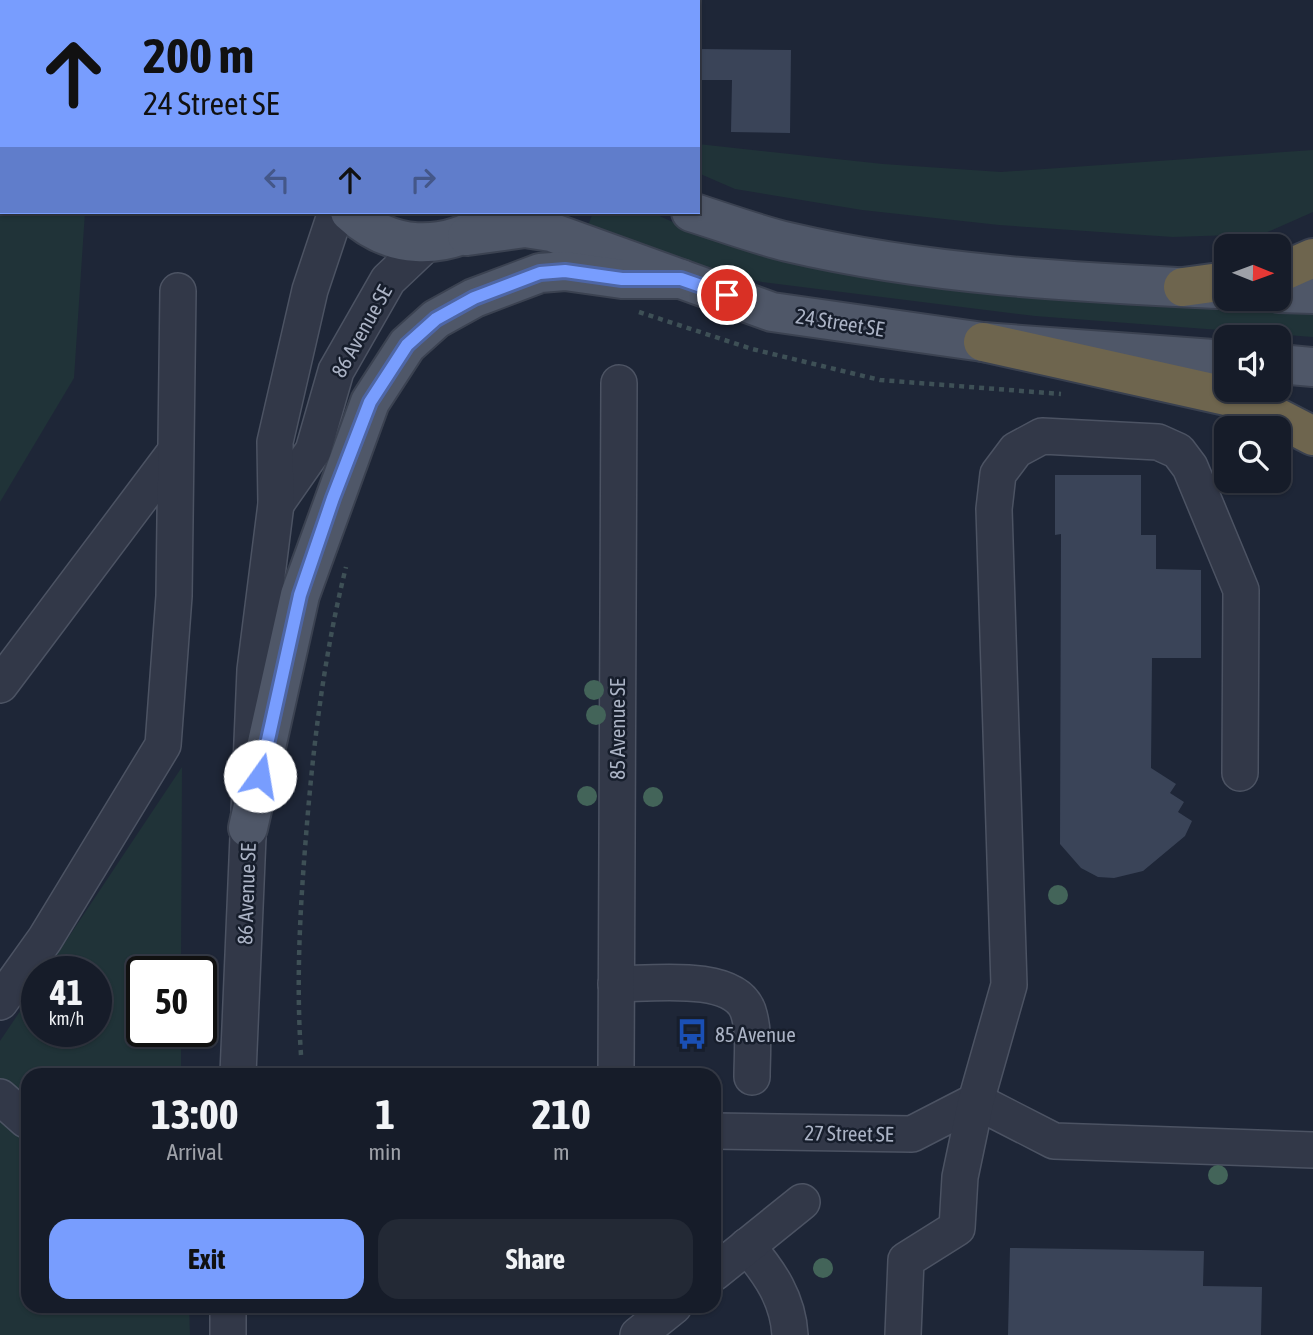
<!DOCTYPE html>
<html lang="en">
<head>
<meta charset="utf-8">
<style>
  body { margin:0; font-family:"Asap Condensed",sans-serif; background:#232935; color:#f1f3f6; height:100vh; display:flex; flex-direction:column; font-size:26px; white-space:nowrap }
  * { box-sizing:border-box; margin:0 }
  p { font-size:23px; color:#9ea1a8 }
  .icon { flex:none; width:38px; height:38px; fill:none; stroke:currentColor; stroke-width:2; stroke-linecap:round; stroke-linejoin:round }
  .map { position:relative; flex:1; overflow:hidden }
  .sheet { position:absolute; left:21px; top:1068px; width:700px; height:245px; display:flex; flex-direction:column; background:#161c29; border-radius:21px; box-shadow:0 2px 5px #0004,0 0 0 2px #353a46 }
  .sheet>* { flex:none }
  .top-card { position:absolute; left:0px; top:0px; width:700px; height:214px; box-shadow:0 2px 5px #0004,0 0 0 2px #353a46; background:#789dfe; color:#111; overflow:hidden }
  .needle { width:46px; rotate:91deg }
  .buttons { position:absolute; left:1214px; top:234px; display:grid; gap:14px }
  .buttons a { display:grid; place-items:center; width:77px; height:77px; border-radius:14px; background:#161c29; box-shadow:0 2px 5px #0004,0 0 0 2px #353a46; font-size:35px }
  .speed { position:absolute; left:21px; top:956px; display:flex; gap:14px; font-size:35px; font-weight:700; text-align:center }
  .speed>* { display:grid; place-content:center; width:91px; height:91px; border-radius:50%; background:#161c29; box-shadow:0 2px 5px #0004,0 0 0 2px #353a46; line-height:1 }
  .speed small { font-size:18px; font-weight:400 }
  .speed .limit { border:4px solid #111; border-radius:10px; background:#fff; color:#111 }
  .pin { position:absolute; display:grid; place-items:center; width:60px; height:60px; color:#fff; margin:-30px; border:4px solid #fff; border-radius:50%; box-shadow:0 2px 7px #0007 }
  .me { position:absolute; width:77px; margin:-38px; rotate:13deg; stroke-linejoin:round; filter:drop-shadow(0 0 5px #0008) }
  .turn { display:flex; align-items:center; gap:24px; height:147px; padding:0 28px; font-size:32px }
  .turn .icon { width:91px; height:91px; stroke-width:2.5 }
  .turn b { display:block; font-size:49px; line-height:60px }
  .lanes { display:flex; align-items:center; height:66px; padding:0 28px; background:#0003; justify-content:center; gap:35px; direction:ltr }
  .lanes .off { opacity:.35 }
  .eta { display:flex; justify-content:space-evenly; align-items:center; height:119px; text-align:center }
  .eta b { font-size:42px; font-weight:700; line-height:49px }
  .cta { display:flex; gap:14px; margin-top:auto; padding:14px 28px }
  .cta a { flex:1; height:80px; border-radius:21px; background:#789dfe; color:#111; font-size:28px; font-weight:700; line-height:80px; text-align:center }
  .cta a+a { background:#232935; color:#f1f3f6 }
  .map>svg:first-child { display:block }
  .green { fill:#203338 }
  .building { fill:#3a4458 }
  .lines { fill:none; stroke-linecap:round; stroke-linejoin:round }
  .minor-casing { stroke:#4c5363; stroke-width:38 }
  .major-casing { stroke:#3b4251; stroke-width:42 }
  .highway-casing { stroke:#39404f; stroke-width:42 }
  .path { stroke:#3e5056; stroke-width:4.5; stroke-dasharray:5 5; stroke-linecap:butt }
  .minor { stroke:#323848; stroke-width:35 }
  .major { stroke:#4f5768; stroke-width:38 }
  .highway { stroke:#6e654e; stroke-width:38 }
  .tree { fill:#436459 }
  .route-casing { stroke:#4e66a5; stroke-width:18 }
  .route { stroke:#789dfe; stroke-width:12 }
  .labels { text-anchor:middle; dominant-baseline:central; stroke-width:5; stroke-linejoin:round; paint-order:stroke }
  .street-label { font-size:21px; fill:#abb3c5; stroke:#171e2c }
  .poi-label { font-size:21px; fill:#abb3c5; stroke:#171e2c; text-anchor:start }
</style>
</head>
<body>
<div class="map">
<svg width="1313" height="1335" viewBox="0 0 1313 1335">
  <rect width="100%" height="100%" fill="#1e2637"/>
  <g class="green">
    <path d="M0,0l52,2h-50v210h83l-11,166 -74,124z"/>
    <path d="M698,144l185,20 118,8 312,-22v62l-50,22 -90,3 -174,-12 -137,-15 -127,-21 -37,-16z"/>
    <path d="M593,212h58l39,18 142,41 59,10 178,18 244,12v26l-278,-21 -273,-34 -72,-16 -102,-40z"/>
    <path d="M182,767l-1,204h-39v60h39v43h-153v232h161l1,29h-190v-294l37,-55v45h59v-60h-50z"/>
  </g>
  <g class="building">
    <path d="M698,49l93,1 -1,83 -59,-1 1,-52h-34z"/>
    <path d="M1055,475h86v60h15v34l45,1v88h-49l-1,110 25,16 -6,9 14,9 -6,10 14,9 -7,15 -42,35 -29,7 -16,-1 -17,-9 -21,-24 1,-310 -6,1z"/>
    <path d="M1010,1248l194,3 -1,35 59,1 -1,48h-253z"/>
  </g>
  <g class="lines">
    <defs>
      <g id="minor">
        <path d="M473,2l2,-2"/>
        <path d="M519,2v-2"/>
        <path d="M276,504l37,-53 23,-80 52,-91 38,-36"/>
        <path d="M0,685l175,-233"/>
        <path d="M616,984c34,0 118,-12 132,27 7,21 4,44 4,66"/>
        <path d="M0,1002l45,-63 118,-194 11,-149 4,-305"/>
        <path d="M238,1074l17,-404 21,-166 -1,-62 35,-152 26,-78"/>
        <path d="M616,1074l3,-691"/>
        <path d="M0,1097l26,23"/>
        <path d="M976,1101l78,40 259,9"/>
        <path d="M714,1131l198,3 64,-33"/>
        <path d="M747,1246c23,27 41,53 43,89"/>
        <path d="M714,1273l88,-71"/>
        <path d="M228,1306v29"/>
        <path d="M638,1335l36,-29"/>
        <path d="M903,1335l3,-75 51,-32 3,-51 16,-76 33,-116 -15,-476 4,-35 18,-24 26,-14 116,6 20,9 12,16 51,123 -1,183"/>
      </g>
      <g id="major">
        <path d="M200,0l2,2"/>
        <path d="M291,0l4,2"/>
        <path d="M350,212c40,38 92,39 138,10"/>
        <path d="M691,212c32,10 64,22 97,30 141,33 285,40 429,47"/>
        <path d="M467,236l58,-8 26,4 221,80 211,30 244,18"/>
        <path d="M1279,293l34,1"/>
        <path d="M1279,364l34,3"/>
        <path d="M248,828l52,-233 70,-193 37,-57 29,-26 38,-21 66,-25 25,-2 57,8h59"/>
      </g>
      <g id="highway">
        <path d="M1279,273l34,-15"/>
        <path d="M1183,287l44,-6"/>
        <path d="M983,342l261,58 69,36"/>
      </g>
    </defs>
    <use href="#minor" class="minor-casing"/>
    <use href="#major" class="major-casing"/>
    <use href="#highway" class="highway-casing"/>
    <g class="path">
      <path d="M639,312l113,37 128,31 181,14"/>
      <path d="M301,1055c-5,-74 -1,-145 5,-219 7,-90 18,-181 40,-269"/>
    </g>
    <use href="#minor" class="minor"/>
    <use href="#major" class="major"/>
    <use href="#highway" class="highway"/>
  </g>
  <g class="tree">
    <circle cx="594" cy="690" r="10"/>
    <circle cx="596" cy="715" r="10"/>
    <circle cx="587" cy="796" r="10"/>
    <circle cx="653" cy="797" r="10"/>
    <circle cx="1058" cy="895" r="10"/>
    <circle cx="1218" cy="1175" r="10"/>
    <circle cx="823" cy="1268" r="10"/>
  </g>
  <g class="lines">
    <defs>
      <path id="route" d="M260,776l40,-181 33,-97 37,-96 37,-57 29,-26 38,-21 66,-25 25,-2 57,8h59l46,16"/>
    </defs>
    <use href="#route" class="route-casing"/>
    <use href="#route" class="route"/>
  </g>
  <defs>
    <symbol id="bus-bare" viewBox="-9 -9 18 18"><path d="M-5-6H5V4H4V6H2V4H-2V6H-4V4H-5ZM-3.5-4V0h7V-4ZM-3.5 1.2v1.5H-2V1.2ZM2 1.2v1.5H3.5V1.2Z" fill="#1a4fb4" stroke="#171e2c" stroke-width="2.5" paint-order="stroke"/></symbol>
  </defs>
  <g fill-rule="evenodd">
    <use href="#bus-bare" x="670" y="1012" width="44" height="44"/>
  </g>
  <g class="labels">
    <g class="street-label">
      <text transform="translate(840 322) rotate(9)">24 Street SE</text>
      <text transform="translate(361 331) rotate(-61)">86 Avenue SE</text>
      <text transform="translate(617 729) rotate(-90)">85 Avenue SE</text>
      <text transform="translate(246 894) rotate(-88)">86 Avenue SE</text>
      <text transform="translate(849 1133) rotate(1)">27 Street SE</text>
    </g>
    <g class="poi-label">
      <text x="715" y="1034">85 Avenue</text>
    </g>
  </g>
</svg>
<div class="buttons">
<a><svg class="needle" viewBox="-14 -14 28 28"><path d="M0-13l5 13h-10z" fill="#e53935"/><path d="M0 13l5-13h-10z" fill="#9ea1a8"/></svg></a>
<a><svg class="icon" aria-label="sound" viewBox="0 0 24 24"><path d="M4 9h4l5-4v14l-5-4H4zM17 9q2 3 0 6"/></svg></a>
<a><svg class="icon" aria-label="search" viewBox="0 0 24 24"><circle cx="10" cy="10" r="6"/><path d="M15 15l6 6"/></svg></a>
</div>
<div class="speed"><div>41<small>km/h</small></div><div class="limit">50</div></div>
<div class="pin" style="left:727px;top:295px;background:#d93025"><svg class="icon" aria-label="arrive" viewBox="0 0 24 24"><path d="M6 21V4h12l-3 4 3 4H6"/></svg></div>
<svg class="me" style="left:260px;top:776px" viewBox="-20 -20 40 40"><circle r="19" fill="#fff"/><path d="M0-13L10 11 0 6-10 11z" fill="#789dfe"/></svg>
<div class="top-card">
<div class="turn"><svg class="icon" aria-label="ahead" viewBox="0 0 24 24"><path d="M12 20V5M6 11l6-6 6 6"/></svg><div><b>200 m</b>24 Street SE</div></div>
<div class="lanes"><svg class="icon off" aria-label="left" viewBox="0 0 24 24"><path d="M17 20v-9H6M10 6l-5 5 5 5"/></svg><svg class="icon" aria-label="ahead" viewBox="0 0 24 24"><path d="M12 20V5M6 11l6-6 6 6"/></svg><svg class="icon off" aria-label="right" viewBox="0 0 24 24"><path d="M7 20v-9h11M14 6l5 5-5 5"/></svg></div>
</div>
<section class="sheet">
<div class="eta">
<div><b>13:00</b><p>Arrival</p></div>
<div><b>1</b><p>min</p></div>
<div><b>210</b><p>m</p></div>
</div>
<div class="cta"><a>Exit</a><a>Share</a></div>
</section>
</div>
</body>
</html>
